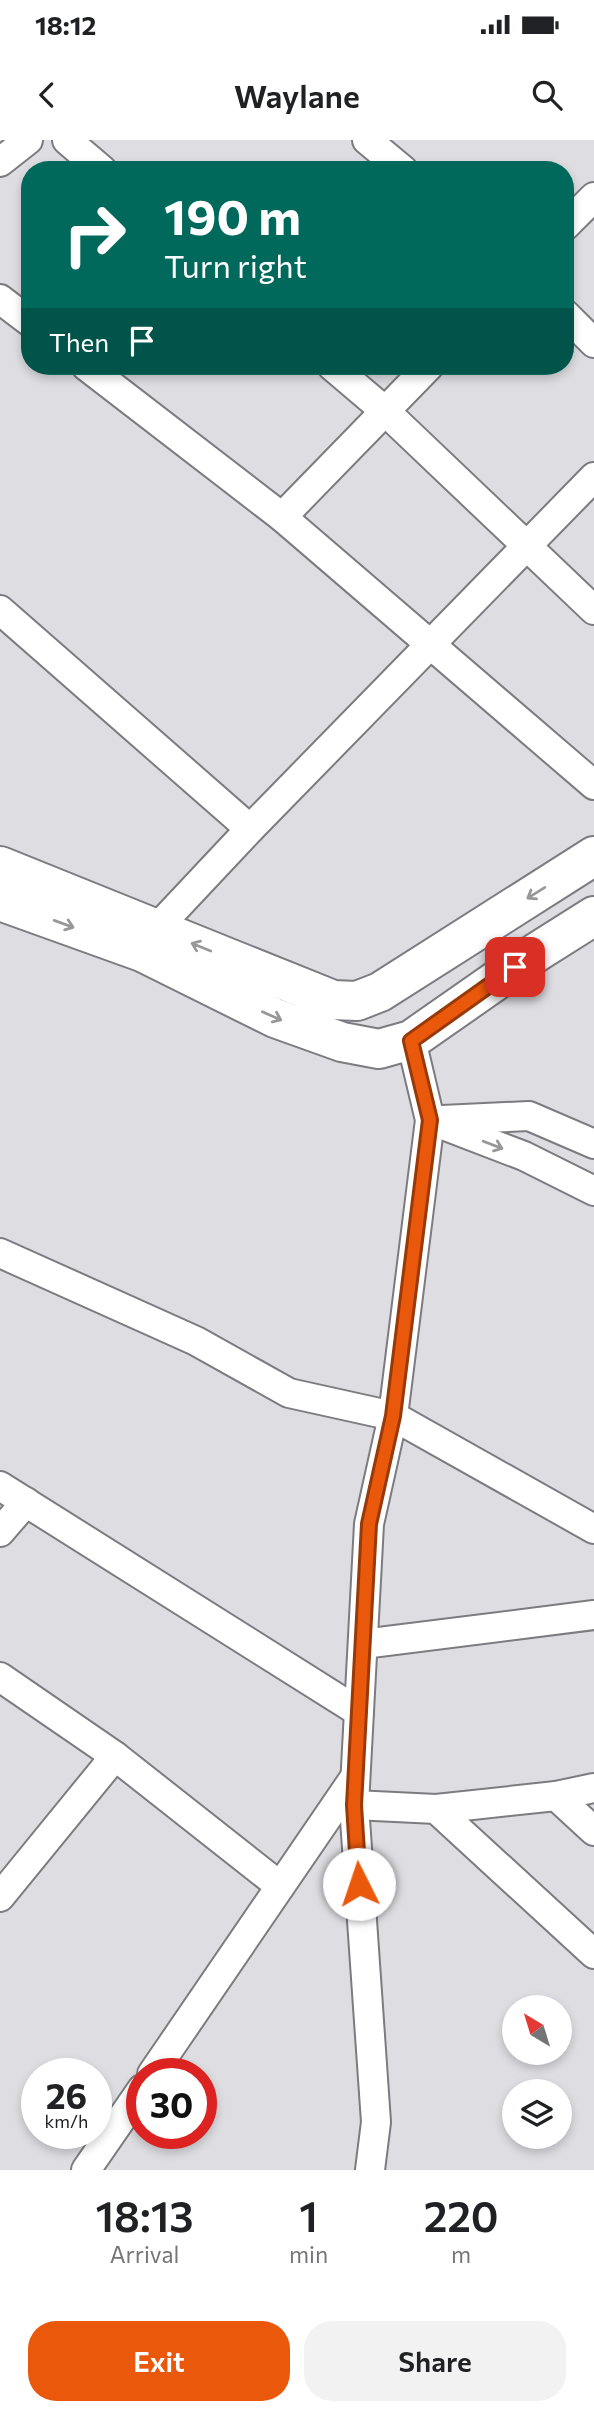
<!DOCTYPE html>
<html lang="en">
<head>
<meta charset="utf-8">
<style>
  body { margin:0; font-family:Commissioner,sans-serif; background:#f2f2f2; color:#202124; height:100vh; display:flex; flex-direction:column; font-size:26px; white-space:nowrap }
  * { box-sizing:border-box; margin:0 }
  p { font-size:23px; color:#757577 }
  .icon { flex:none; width:38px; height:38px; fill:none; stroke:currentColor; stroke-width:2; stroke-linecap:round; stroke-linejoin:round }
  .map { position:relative; height:2030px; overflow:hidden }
  .drawer { display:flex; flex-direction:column; background:#fff; flex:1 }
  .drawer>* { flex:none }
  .guide { position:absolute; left:21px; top:21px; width:553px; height:214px; border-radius:28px; box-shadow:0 4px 10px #0003; background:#00695c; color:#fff; overflow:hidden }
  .needle { width:46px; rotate:322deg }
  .fabs { position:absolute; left:502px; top:1855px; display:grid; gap:14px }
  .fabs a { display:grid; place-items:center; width:70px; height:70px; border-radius:50%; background:#fff; box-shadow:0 4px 10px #0003; font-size:35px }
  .speed { position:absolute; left:21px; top:1918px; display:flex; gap:14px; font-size:35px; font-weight:700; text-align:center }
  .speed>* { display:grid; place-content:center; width:91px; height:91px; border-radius:50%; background:#fff; box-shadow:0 4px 10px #0003; line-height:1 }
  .speed small { font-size:18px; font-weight:400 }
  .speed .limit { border:10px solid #d22; background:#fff; color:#111 }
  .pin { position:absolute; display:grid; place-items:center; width:60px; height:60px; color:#fff; margin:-30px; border-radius:14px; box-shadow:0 4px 10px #0006 }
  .me { position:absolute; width:77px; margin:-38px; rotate:356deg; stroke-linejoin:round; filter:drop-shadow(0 0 5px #0008) }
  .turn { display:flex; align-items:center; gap:24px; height:147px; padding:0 28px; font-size:32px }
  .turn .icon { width:91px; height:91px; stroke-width:2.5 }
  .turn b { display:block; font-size:49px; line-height:60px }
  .then { display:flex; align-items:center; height:66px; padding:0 28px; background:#0003; gap:14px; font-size:26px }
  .eta { display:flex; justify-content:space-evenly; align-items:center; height:119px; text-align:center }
  .eta b { font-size:42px; font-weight:600; line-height:49px }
  .button { display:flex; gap:14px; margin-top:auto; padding:14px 28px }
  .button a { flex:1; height:80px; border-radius:28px; background:#ea580c; color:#fff; font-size:28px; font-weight:600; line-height:80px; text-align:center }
  .button a+a { background:#f2f2f2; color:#202124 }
  .status { display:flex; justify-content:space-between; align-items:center; height:49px; padding:0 35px; background:#fff; direction:ltr }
  .status svg { height:19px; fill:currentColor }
  header { display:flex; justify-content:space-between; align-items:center; height:91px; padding:0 28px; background:#fff; font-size:32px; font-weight:600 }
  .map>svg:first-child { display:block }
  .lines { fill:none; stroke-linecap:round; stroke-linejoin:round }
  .minor-casing { stroke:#7c7b80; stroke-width:32 }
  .secondary-casing { stroke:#7c7b80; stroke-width:42 }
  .minor { stroke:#fff; stroke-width:28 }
  .secondary { stroke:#fff; stroke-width:38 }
  .oneway { stroke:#989898 }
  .route-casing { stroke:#983908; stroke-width:18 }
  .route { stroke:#ea580c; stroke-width:12 }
</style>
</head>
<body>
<div class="status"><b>18:12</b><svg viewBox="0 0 49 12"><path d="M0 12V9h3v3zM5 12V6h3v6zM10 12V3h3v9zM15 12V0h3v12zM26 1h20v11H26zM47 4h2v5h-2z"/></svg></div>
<header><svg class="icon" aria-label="back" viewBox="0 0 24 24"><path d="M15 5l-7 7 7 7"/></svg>Waylane<svg class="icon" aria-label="search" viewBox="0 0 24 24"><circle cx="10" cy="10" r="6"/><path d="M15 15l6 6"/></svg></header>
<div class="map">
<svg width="594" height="2030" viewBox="0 0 594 2030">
  <rect width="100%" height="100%" fill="#dedde2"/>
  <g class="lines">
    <defs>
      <g id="minor">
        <path d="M67,0l35,30"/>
        <path d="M367,0l36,30"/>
        <path d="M0,22l28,-22"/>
        <path d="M565,86l29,-29"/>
        <path d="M0,159l30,23"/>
        <path d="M565,174l29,29"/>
        <path d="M86,226l196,151 312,268"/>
        <path d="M332,226l53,45 209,199"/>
        <path d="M282,377l147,-151"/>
        <path d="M0,470l250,219"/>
        <path d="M157,788l93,-99 344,-352"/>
        <path d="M430,980l94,36 70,35"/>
        <path d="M442,980l87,-4 65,28"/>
        <path d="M0,1113l196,88 93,52 104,23 201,113"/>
        <path d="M0,1346l359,226"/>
        <path d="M0,1392l26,-30"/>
        <path d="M363,1504l231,-29"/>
        <path d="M0,1537l115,79 165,130"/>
        <path d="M556,1656l38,35"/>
        <path d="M354,1665l82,4 120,-13 38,-8"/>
        <path d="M436,1669l158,145"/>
        <path d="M0,1757l115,-141"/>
        <path d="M152,1934l203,-297"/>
        <path d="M86,2030l56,-81"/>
        <path d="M370,2030l6,-48 -22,-317 15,-281 24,-108 37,-296 -19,-80"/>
      </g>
      <g id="secondary">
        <path d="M0,726l333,134 24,1 23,-9 214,-136"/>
        <path d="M0,761l142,51 133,66 67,24 37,7 32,-9 126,-88 57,-36"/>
      </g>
    </defs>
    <use href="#minor" class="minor-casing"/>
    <use href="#secondary" class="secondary-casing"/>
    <use href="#minor" class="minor"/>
    <use href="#secondary" class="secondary"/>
  </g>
  <defs><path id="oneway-shaft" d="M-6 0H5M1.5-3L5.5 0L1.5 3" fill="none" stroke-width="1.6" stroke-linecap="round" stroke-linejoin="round" transform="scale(1.75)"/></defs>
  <g class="oneway">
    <use href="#oneway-shaft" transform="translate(536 753) rotate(148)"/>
    <use href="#oneway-shaft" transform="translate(64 784) rotate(20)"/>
    <use href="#oneway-shaft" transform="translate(201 807) rotate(-158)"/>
    <use href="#oneway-shaft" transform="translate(272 876) rotate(24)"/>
    <use href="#oneway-shaft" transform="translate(493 1005) rotate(21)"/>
  </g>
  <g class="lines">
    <defs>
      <path id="route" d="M359,1744l-5,-79 15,-281 24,-108 37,-296 -19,-79 104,-74"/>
    </defs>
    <use href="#route" class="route-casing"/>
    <use href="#route" class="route"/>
  </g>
</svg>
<div class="fabs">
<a><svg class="needle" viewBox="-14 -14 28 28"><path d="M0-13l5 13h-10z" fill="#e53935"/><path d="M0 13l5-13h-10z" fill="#757577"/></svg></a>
<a><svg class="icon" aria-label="layers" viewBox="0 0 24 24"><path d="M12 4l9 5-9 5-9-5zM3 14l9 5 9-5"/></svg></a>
</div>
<div class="speed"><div>26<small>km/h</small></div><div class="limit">30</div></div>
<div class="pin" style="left:515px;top:827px;background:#d93025"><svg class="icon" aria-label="arrive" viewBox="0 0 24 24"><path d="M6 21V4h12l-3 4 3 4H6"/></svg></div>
<svg class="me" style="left:359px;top:1744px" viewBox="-20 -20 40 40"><circle r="19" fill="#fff"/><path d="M0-13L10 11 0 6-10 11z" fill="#ea580c"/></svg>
<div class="guide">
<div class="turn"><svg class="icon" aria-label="right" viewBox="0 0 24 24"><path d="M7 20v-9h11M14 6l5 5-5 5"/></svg><div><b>190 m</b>Turn right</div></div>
<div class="then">Then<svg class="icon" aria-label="arrive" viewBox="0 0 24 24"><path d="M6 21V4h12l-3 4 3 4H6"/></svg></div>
</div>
</div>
<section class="drawer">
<div class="eta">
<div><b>18:13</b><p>Arrival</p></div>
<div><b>1</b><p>min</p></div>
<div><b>220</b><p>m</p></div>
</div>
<div class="button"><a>Exit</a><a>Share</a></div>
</section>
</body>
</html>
